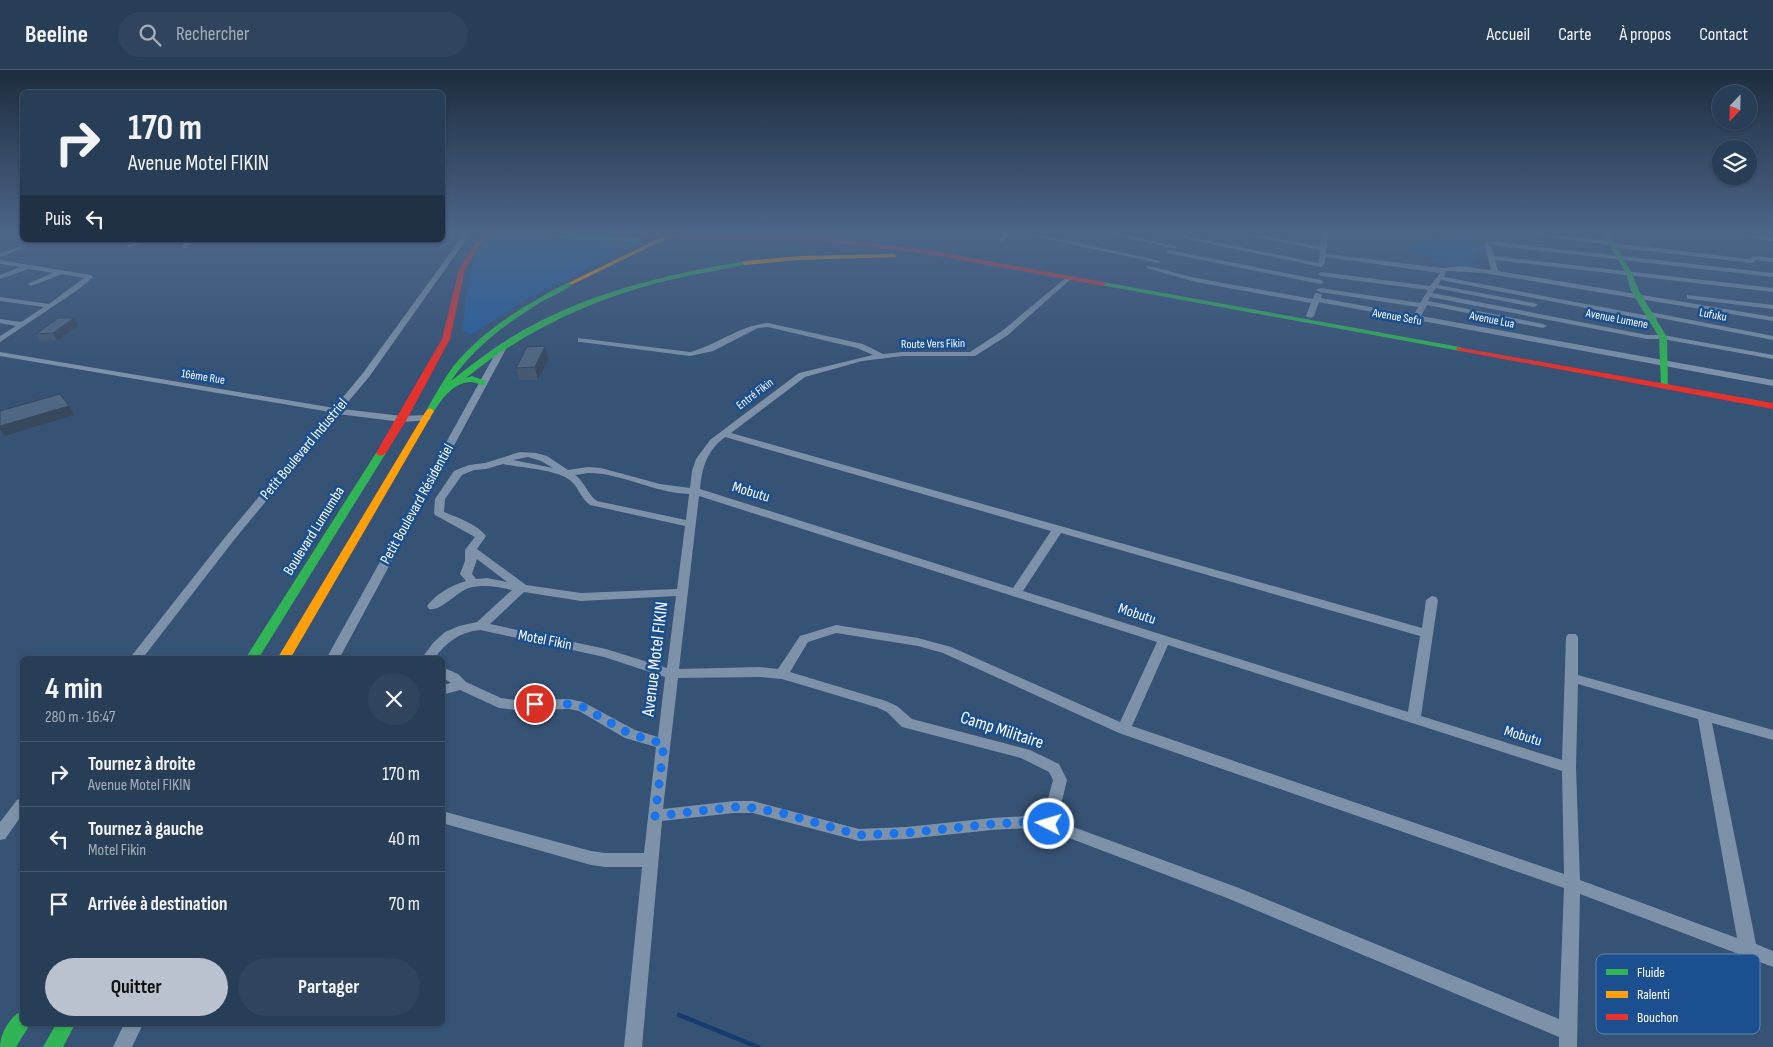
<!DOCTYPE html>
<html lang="fr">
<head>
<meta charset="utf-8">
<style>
  body { margin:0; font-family:"Sofia Sans Condensed",sans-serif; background:#30455d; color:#f1f3f6; height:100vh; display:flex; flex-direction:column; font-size:19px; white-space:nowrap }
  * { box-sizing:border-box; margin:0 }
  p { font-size:16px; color:#a5aeba }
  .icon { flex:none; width:28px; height:28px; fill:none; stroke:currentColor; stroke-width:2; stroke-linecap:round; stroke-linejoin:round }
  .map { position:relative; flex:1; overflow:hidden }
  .drawer { position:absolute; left:20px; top:586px; width:425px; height:370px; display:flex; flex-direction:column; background:#283e57; border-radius:8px; box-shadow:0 1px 4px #0004,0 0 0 1px #44576d }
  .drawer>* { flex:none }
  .top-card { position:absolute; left:20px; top:20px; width:425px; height:152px; border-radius:8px; box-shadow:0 1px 4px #0004,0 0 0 1px #44576d; background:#283e57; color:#f1f3f6; overflow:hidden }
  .needle { width:32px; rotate:202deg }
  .controls { position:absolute; left:1712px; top:15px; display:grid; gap:10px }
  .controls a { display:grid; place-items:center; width:45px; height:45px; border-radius:50%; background:#283e57; box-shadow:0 1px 4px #0004,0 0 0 1px #44576d; font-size:25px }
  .pin { position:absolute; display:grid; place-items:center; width:42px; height:42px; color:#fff; margin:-21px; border:2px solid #fff; border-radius:50%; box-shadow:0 1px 5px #0007 }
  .me { position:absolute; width:55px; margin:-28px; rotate:275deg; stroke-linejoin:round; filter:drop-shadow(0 0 4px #0008) }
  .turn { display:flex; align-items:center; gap:18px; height:105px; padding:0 25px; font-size:22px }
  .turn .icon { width:65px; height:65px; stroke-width:2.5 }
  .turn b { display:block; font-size:35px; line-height:42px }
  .then { display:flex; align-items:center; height:48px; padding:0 25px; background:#0003; gap:10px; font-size:19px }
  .round { display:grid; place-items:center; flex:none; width:52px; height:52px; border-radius:26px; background:#30455d }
  .overview { display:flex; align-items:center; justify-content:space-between; height:85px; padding:0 25px }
  h1 { font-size:30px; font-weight:700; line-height:38px }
  .primary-button { display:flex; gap:10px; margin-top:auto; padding:10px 25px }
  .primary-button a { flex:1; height:58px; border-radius:30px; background:#b9c2ce; color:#111; font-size:20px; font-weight:700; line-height:58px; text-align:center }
  .primary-button a+a { background:#30455d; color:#f1f3f6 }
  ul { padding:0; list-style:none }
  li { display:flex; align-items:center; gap:15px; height:65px; padding:0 25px; border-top:1px solid #44576d }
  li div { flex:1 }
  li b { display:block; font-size:19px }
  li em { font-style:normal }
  header { display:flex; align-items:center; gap:30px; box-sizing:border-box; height:70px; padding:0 25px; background:#283e57; border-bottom:1px solid #44576d }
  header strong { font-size:24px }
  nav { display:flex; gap:28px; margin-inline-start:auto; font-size:18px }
  .search { width:350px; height:45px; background:#30455d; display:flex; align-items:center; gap:12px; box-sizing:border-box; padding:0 18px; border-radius:28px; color:#a5aeba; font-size:19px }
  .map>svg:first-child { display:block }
  .green { fill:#265fa1 }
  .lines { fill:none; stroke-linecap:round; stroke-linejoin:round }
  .stream { stroke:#153c6e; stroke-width:4.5 }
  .street { fill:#7d92a8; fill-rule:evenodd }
  .fast { fill:#30b455; fill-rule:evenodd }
  .slow { fill:#ff9f0a; fill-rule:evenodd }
  .jam { fill:#e5322d; fill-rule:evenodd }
  .jam-bridge { stroke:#e5322d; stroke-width:7 }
  .wall { fill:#455971 }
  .shaded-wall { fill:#38485c }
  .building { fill:#506783; stroke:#38485c }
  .route { stroke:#1a73e8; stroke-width:9; stroke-dasharray:0 16.2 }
  .labels { text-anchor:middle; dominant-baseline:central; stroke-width:5; stroke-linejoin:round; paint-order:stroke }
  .far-street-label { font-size:12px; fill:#fff; stroke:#1b4f8f }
  .street-label { font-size:15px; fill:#fff; stroke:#1b4f8f }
  .near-street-label { font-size:18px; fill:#fff; stroke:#1b4f8f }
  .key { fill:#1b4f8f; stroke:#5f84b1; stroke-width:1 }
  .key-label { font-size:14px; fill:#fff }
</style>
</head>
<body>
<header>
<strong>Beeline</strong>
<div class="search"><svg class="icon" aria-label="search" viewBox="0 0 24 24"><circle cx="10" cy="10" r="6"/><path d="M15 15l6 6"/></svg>Rechercher</div>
<nav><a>Accueil</a><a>Carte</a><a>À propos</a><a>Contact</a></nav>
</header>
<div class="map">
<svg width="1773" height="977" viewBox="0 0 1773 977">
  <rect width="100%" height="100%" fill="#365274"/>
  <g class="green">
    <path d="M491,164h35l42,7h74l-120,61 -50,32 -9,-3c4,-40 0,-64 28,-97z"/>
    <path d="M1446,164l35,1 2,6 -11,-2 1,6 13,1v6l-11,-1v6l4,2 -13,3 14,4v2l-52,-6 -4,-2h8l-2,-5 -6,1 -22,-8v-2l14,-1 1,-3 19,-3 19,1v-2z"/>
  </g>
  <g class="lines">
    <path class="stream" d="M679,945l79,32"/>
    <g class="street">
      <path d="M464,164h6l-101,143 -27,32 60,7 24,-1 5,3 -2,2 -27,2 -64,-8 -104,126 -92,119h-13l97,-123 104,-124 -330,-56v-4l334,56 29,-35z"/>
      <path d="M1004,164h7l-7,7h-4l-1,-1z"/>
      <path d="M1024,164h13l124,27 -3,2z"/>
      <path d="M1111,164h12l55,13 -3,2z"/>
      <path d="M1241,164h14l65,13 2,-13h6l-2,20 117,14 16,-2 32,4 -7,-27 3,-2 286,32v4l-282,-32 3,11 279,32v4l-278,-32 3,11 275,46v4l-290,-48 -33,-2h-4l-2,6 205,39 -3,-2 4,-2 123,24v4l-118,-23 2,2 -4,2 -212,-41 -3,5 96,18 4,2 -4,2 -98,-19 -4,5 215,42h16l110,20v4l-110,-20h-16l-217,-42 -2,4 115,23 4,2 -4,2 -116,-23 -6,11 352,64v6l-454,-84 -5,14 -4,2 -4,-2 5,-13 -115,-21 -50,-14 3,-2 47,12 117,21 2,-6h3l4,2 -1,3 93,17 4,-8 -98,-15 -4,-2 4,-2 100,15 8,-13 -107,-14 -3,-2 3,-2 109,14 10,-13 -114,-16 -2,8 -3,2 -139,-29 3,-2 134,27 1,-13z"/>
      <path d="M1526,164h21l64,7 3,2 136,16 3,-3 20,2v4l-17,-2 -3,3 -141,-16 -3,-2z"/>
      <path d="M1739,164l34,3v4l-31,-5z"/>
      <path d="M144,170h13l-28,7 -3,-2z"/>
      <path d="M185,170h6l-3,7 -3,2 -3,-2z"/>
      <path d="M19,177l5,1 -24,9v-4z"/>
      <path d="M1169,180l152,30 3,2 -3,2 -154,-31v-2z"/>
      <path d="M0,190l90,15 3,2 -14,12 -79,53v-6l16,-10 -16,-3v-4l21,3 23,-15 -44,-6v-4l49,7 35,-26 -22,-4 -31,12 -3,-2 1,-1 24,-10 -24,-4 -29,10v-4l20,-8 -20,-3z"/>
      <path d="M1068,206l5,1 -65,58 -33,21h-72l-41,5 -57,16 -74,56 691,195 4,-28 6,-4 4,1 2,3 -17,116 141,44 4,-123 2,-3h8l2,3v38l195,55v10l-61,-17 44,221 17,7v16l-193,-73 -3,153h-18v-10l-332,-139 -179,-68 -20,-2 -36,2 -86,9 -47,2 -106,-28h-19l-72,8 -20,226h-18l18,-180h-37l-14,-2 -149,-42v-12l149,40 14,2h39l12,-106 -31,-9 -46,-27 -10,-2 -53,1 -17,-2 -39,-18 -18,5v-10l9,-2 -9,-6v-10l16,7 8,8 35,16 15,2 53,-1 14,3 52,28 23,7 7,-60 -61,-20 -124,-27c-20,2 -34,12 -46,29h-13l12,-16 12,-11 14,-6 18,-4 35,-32c-14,-3 -28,-6 -43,-2 -13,4 -28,24 -40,21l-2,-3c9,-12 25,-21 39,-25l-6,-7 5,-13v-11l10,-13 -40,-22 -1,-2 1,-14 19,-28 15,-6 16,-2 35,-11 16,1 11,3 21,14 20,-3 13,1 59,16 30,4 2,-17 4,-12 14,-19 89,-67 74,-18 -16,-7 -89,-21 -10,1 -45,23 -23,5 -109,-14h-3v-4l112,14c27,-7 50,-27 78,-29l95,21 20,10 20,-2h67l32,-21zM725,367l326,94 -38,57 -313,-99c2,-22 7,-38 25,-52zM528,387l13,4 12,7 -40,-8zM503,394c19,4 54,5 68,17 8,7 10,18 19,24l95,21 -8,63 -96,4 -55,-8 -49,-36 9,-13c-9,-12 -28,-18 -42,-24l1,-13 17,-24 12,-5 12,-1zM588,403c35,0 66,20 101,21l-3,26 -89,-19c-10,-7 -12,-19 -22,-26zM699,426l458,146 -37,80 -169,-75 -33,-9 -82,-13 -36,11 -22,33 -18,-2 -81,2zM1061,463l359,103 -12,76 -385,-121zM477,489l30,23 -20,-4 -11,1 -4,-5zM524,522l57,9 95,-5 -9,72 -61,-19 -116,-25zM836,563l82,13 25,7 176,80 445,155 -5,131 -320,-131 -182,-67 10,-41 -8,-16 -29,-14 -118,-31 -15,-13 -11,-5 -96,-29 18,-30zM1168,575l394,126 2,103 -432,-148zM760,607l22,2 94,28 11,5 15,15 119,31 28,14 4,8 -10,37 -15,-1 -36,2 -86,9 -47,2 -106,-28h-19l-71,8 15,-131zM1578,614l120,35 39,219 -157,-58 -4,-112z"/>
      <path d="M1687,225l86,10v4l-83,-10h-3z"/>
      <path d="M499,277l7,2 -167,310h-13z"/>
      <path d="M22,728v17l-17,24 -5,1v-18l17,-22z"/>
      <path d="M124,954h19l-11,23h-19z"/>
    </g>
    <g class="fast">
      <path d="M538,164l99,3 3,2 -3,2 -62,-1z"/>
      <path d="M1603,164h6l23,39 7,18 28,46 1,51h-6l-1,-2 -2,-49 -28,-46 -5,-18z"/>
      <path d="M745,191l3,2 -1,1c-30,7 -60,11 -90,19 -71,19 -134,49 -191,95l6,-2 14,5v4c-6,1 -10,-3 -15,-3 -19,1 -29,17 -38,31h-6l-1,-2c8,-14 16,-29 26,-43 30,-38 74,-64 117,-86l5,1c-9,8 -22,13 -33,19 -34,21 -68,46 -90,79 19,-15 38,-30 59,-43 71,-44 153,-63 235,-77z"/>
      <path d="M1103,212l357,65 4,2 -4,2 -359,-66 -1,-1z"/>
      <path d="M381,380l5,3 -128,206h-13l131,-206z"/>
      <path d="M22,941v13h8l-1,2 -13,21h-16c0,-13 10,-31 22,-36z"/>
      <path d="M56,954h19l-12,23h-20z"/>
    </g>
    <g class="slow">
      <path d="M668,164h8l-103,50 -5,-1z"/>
      <path d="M894,184l3,2 -1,1 -98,3 -53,5 -3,-2 3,-2 53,-5z"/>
      <path d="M430,338l4,3 -144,248h-13l149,-248z"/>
    </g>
    <g class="jam">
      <path d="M481,164h6l-22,35 -15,70 -43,80 -21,34 -5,3 -3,-1 -2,-2 66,-114 17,-70z"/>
      <path d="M686,166l141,2 101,12 175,32 3,2 -3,2 -175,-32 -101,-12 -143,-3 -1,-1z"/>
      <path d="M1457,277l316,56v6l-313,-58 -4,-2z"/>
    </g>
    <path class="jam-bridge" d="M644,165h49"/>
  </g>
  <g class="wall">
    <path d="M78,170h37l-10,3z"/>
    <path d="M78,256l-21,15 -17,1 -4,-8z"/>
    <path d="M548,289l-10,21h-19l-3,-12z"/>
  </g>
  <g class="shaded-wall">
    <path d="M103,170h12l-10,3z"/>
    <path d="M74,248l4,8 -21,15 -4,-8z"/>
    <path d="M545,276l3,13 -10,21 -3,-13z"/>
    <path d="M69,336l5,9 -70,21 -4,-7v-3z"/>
  </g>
  <g class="building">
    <path d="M58,248h16l-21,15 -17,1z"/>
    <path d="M545,276l-10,21 -19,1 11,-21z"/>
    <path d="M60,324l9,12 -69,20v-15z"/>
  </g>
  <linearGradient id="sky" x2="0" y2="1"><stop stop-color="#1e2d40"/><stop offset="0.54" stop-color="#4c6688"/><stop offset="1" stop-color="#4c6688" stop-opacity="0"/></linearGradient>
  <rect width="1773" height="301" fill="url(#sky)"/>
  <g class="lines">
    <path class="route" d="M535,634h35l13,3 47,27 34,10 -9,72 79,-9 19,1 29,5 77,22 47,-2 86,-9 36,-2 21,2"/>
  </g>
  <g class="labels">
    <g class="far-street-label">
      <text transform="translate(1713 245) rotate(11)">Lufuku</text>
      <text transform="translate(1397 247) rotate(10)">Avenue Sefu</text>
      <text transform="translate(1617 249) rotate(11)">Avenue Lumene</text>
      <text transform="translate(1492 250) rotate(11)">Avenue Lua</text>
      <text transform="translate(933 274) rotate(-1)">Route Vers Fikin</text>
      <text transform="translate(203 307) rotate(9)">16ème Rue</text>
      <text transform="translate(755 324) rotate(-37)">Entré Fikin</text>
    </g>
    <g class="street-label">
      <text transform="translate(304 379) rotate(-50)">Petit Boulevard Industriel</text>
      <text transform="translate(751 422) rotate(17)">Mobutu</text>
      <text transform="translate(417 434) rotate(-61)">Petit Boulevard Résidentiel</text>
      <text transform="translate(314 461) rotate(-58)">Boulevard Lumumba</text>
      <text transform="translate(1137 544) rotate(18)">Mobutu</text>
      <text transform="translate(545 570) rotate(11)">Motel Fikin</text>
      <text transform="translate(1523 666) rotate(17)">Mobutu</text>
    </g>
    <g class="near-street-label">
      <text transform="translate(655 589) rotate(-83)">Avenue Motel FIKIN</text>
      <text transform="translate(1002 660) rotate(18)">Camp Militaire</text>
    </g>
  </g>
  <rect x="1596" y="884" width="164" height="80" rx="8" class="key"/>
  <rect x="1606" y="899" width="22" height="6" fill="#30b455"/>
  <rect x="1606" y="921" width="22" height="7" fill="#ff9f0a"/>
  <rect x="1606" y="944" width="22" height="6" fill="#e5322d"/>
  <g class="key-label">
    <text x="1637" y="907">Fluide</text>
    <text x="1637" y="929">Ralenti</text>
    <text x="1637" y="952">Bouchon</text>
  </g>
</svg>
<div class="controls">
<a><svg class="needle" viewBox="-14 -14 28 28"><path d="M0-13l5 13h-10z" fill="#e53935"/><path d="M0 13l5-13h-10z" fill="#a5aeba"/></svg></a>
<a><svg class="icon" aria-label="layers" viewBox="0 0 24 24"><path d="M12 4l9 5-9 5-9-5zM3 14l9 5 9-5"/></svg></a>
</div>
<div class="pin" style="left:535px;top:634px;background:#d93025"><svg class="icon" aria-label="arrive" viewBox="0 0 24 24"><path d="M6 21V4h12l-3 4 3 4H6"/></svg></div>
<svg class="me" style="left:1049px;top:754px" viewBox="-20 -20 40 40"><circle r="17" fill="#1a73e8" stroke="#fff" stroke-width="3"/><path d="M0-11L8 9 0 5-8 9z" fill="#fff"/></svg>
<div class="top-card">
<div class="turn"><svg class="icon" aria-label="right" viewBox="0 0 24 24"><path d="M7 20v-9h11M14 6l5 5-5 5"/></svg><div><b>170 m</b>Avenue Motel FIKIN</div></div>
<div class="then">Puis<svg class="icon" aria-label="left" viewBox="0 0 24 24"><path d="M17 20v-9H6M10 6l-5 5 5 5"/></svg></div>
</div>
<section class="drawer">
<div class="overview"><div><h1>4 min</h1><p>280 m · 16:47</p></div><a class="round"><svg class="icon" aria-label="close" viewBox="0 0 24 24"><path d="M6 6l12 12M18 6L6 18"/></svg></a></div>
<ul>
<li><svg class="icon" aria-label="right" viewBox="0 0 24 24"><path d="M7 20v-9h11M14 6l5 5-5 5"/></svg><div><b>Tournez à droite</b><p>Avenue Motel FIKIN</p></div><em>170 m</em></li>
<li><svg class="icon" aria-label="left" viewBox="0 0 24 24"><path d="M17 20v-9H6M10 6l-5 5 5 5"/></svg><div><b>Tournez à gauche</b><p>Motel Fikin</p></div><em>40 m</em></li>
<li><svg class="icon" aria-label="arrive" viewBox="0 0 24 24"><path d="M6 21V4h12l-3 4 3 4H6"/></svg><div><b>Arrivée à destination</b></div><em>70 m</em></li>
</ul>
<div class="primary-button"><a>Quitter</a><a>Partager</a></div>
</section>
</div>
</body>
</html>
